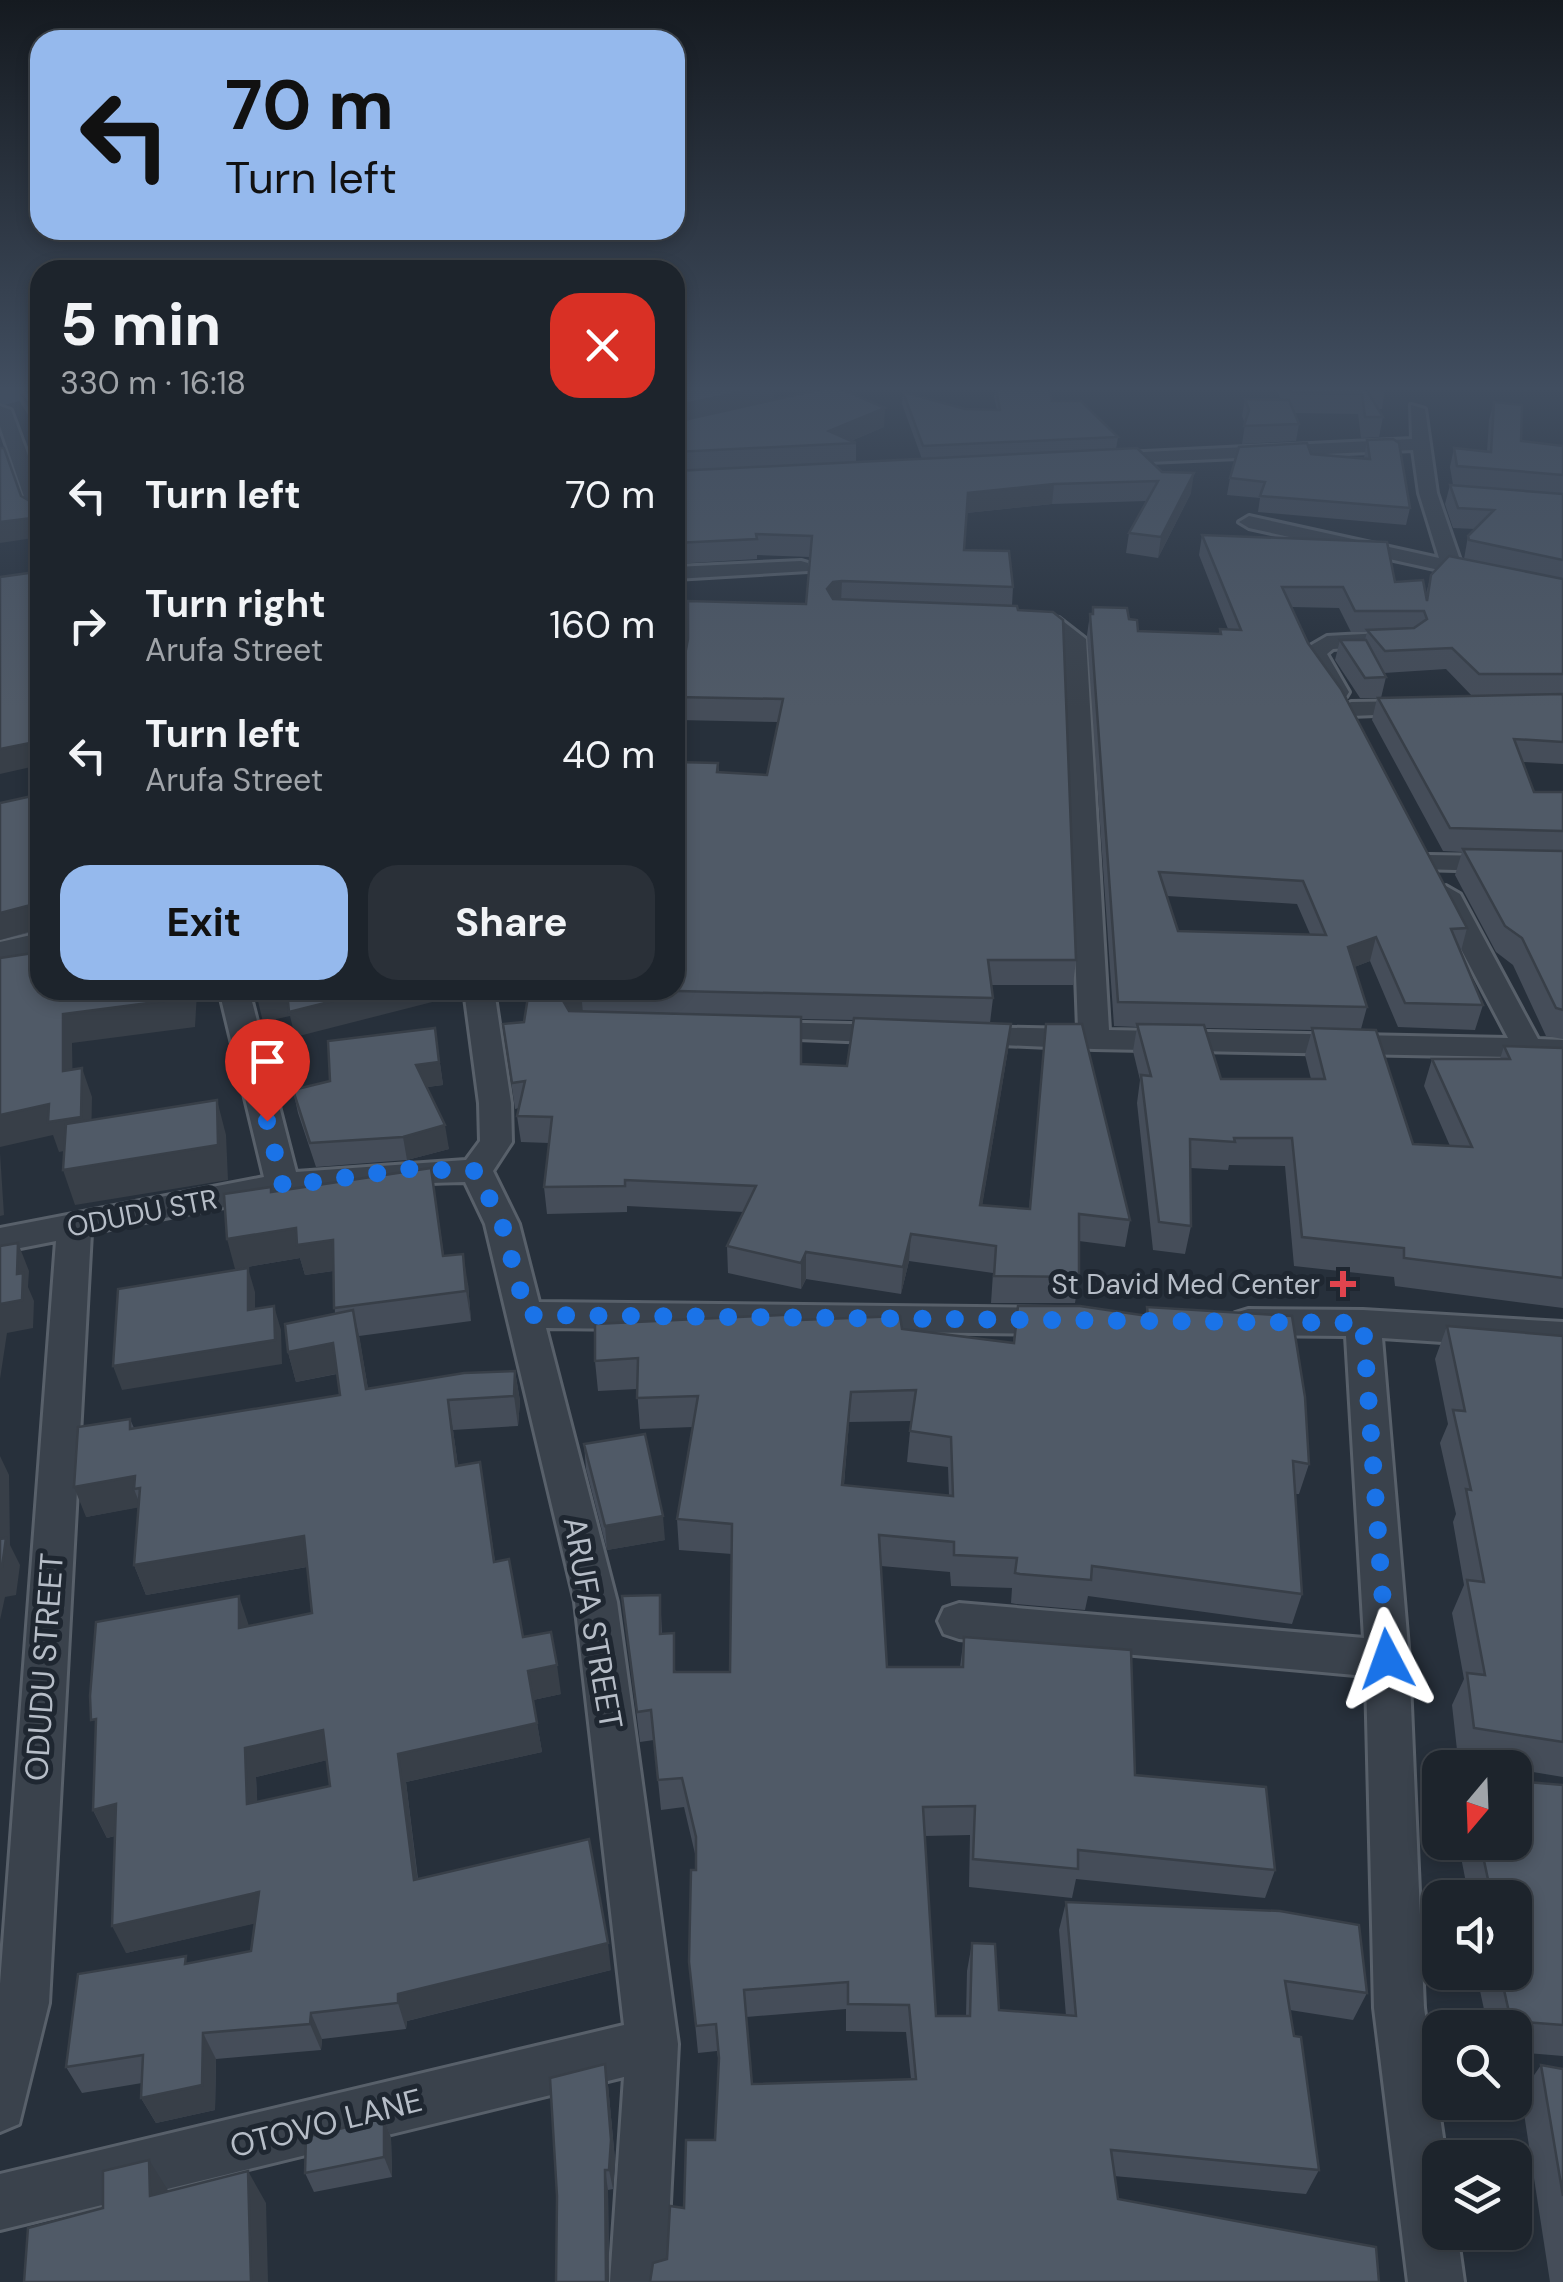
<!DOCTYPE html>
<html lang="en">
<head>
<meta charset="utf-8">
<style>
  body { margin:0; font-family:"DM Sans",sans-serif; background:#2a3038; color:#f1f3f6; height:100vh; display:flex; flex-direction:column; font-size:38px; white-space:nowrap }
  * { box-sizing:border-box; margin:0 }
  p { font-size:32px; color:#a0a4a9 }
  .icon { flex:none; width:55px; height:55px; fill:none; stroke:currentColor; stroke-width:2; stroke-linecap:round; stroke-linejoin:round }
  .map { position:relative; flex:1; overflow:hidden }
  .sheet { position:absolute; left:30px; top:260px; width:655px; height:740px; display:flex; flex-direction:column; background:#1d242c; border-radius:30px; box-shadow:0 5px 15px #0003,0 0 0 2px #3b4148 }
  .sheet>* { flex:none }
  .hud { position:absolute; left:30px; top:30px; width:655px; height:210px; border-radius:30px; box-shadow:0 5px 15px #0003,0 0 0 2px #3b4148; background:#95b9ed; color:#111; overflow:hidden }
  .needle { width:65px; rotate:199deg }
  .fabs { position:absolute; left:1422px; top:1750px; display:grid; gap:20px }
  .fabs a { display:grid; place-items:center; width:110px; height:110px; border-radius:20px; background:#1d242c; box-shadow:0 5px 15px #0003,0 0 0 2px #3b4148; font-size:50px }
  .pin { position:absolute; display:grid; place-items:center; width:85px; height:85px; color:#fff; margin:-102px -42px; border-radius:50% 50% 50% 0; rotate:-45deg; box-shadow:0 0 10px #0007 }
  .pin .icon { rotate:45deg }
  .me { position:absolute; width:110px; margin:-55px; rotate:356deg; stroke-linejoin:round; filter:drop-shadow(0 0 8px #0008) }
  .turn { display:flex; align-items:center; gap:35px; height:210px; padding:0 30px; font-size:45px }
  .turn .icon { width:130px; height:130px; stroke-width:2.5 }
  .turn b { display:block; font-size:70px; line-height:85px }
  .round { display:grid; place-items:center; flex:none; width:105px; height:105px; border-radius:30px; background:#2a3038 }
  .head { display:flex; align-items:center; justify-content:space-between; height:170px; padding:0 30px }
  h1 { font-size:60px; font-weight:700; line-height:75px }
  .primary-button { display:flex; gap:20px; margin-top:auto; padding:20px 30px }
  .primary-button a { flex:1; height:115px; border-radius:30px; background:#95b9ed; color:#111; font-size:40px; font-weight:700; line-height:115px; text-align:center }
  .primary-button a+a { background:#2a3038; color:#f1f3f6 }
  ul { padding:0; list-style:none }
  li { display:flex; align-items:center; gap:30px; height:130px; padding:0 30px }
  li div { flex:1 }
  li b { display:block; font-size:38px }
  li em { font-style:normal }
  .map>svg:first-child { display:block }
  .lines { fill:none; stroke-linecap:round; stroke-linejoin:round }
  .river { fill:#3e4e62; fill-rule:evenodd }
  .street-casing { stroke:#58606a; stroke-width:6 }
  .street { fill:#3a424c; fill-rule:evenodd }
  .wall { fill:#454d59; fill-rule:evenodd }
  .shaded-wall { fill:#383f48 }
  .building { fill:#505a67; stroke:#383f48; stroke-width:2.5; fill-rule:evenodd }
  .route { stroke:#1a73e8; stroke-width:18; stroke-dasharray:0 32.4 }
  .health-dot { fill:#e0444e; stroke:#1f2731; stroke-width:4 }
  .labels { text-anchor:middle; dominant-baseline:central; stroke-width:10; stroke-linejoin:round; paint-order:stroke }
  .street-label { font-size:28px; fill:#b6bdc7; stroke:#1f2731 }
  .poi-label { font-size:28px; fill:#b6bdc7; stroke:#1f2731; text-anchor:end }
  .near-street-label { font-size:32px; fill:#b6bdc7; stroke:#1f2731 }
</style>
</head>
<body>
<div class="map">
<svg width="1563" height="2282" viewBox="0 0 1563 2282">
  <rect width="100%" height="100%" fill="#27303b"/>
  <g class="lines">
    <path class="river" d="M0,388h40v8l-40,10z"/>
    <defs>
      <g id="street">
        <path d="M1411,405l14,4 12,84 24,70 17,4v8l-7,2 -222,-49 -10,-6 10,-6 190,42 -20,-65 -6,-43 -309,14 -9,-5 9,-5 308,-15z"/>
        <path d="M0,406l11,4 29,78v32l-10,-6 -30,-88z"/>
        <path d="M801,561l7,2v8l-133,8v-12z"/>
        <path d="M1022,613l37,5 27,21 23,391 399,8 -76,-144 14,-8 14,8 78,145 25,1v18l-469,-9 -137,-6 -4,-7 4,-7 11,-2 110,2 -14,-388 -20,-14 -30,-3 -3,-5 3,-5z"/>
        <path d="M1382,633l11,7 -3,5 -57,4 -6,5 22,38 -3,5h-16l-23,-35 1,-15 19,-11z"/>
        <path d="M1416,701l12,7 -4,5 -73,3 -12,-7 12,-7z"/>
        <path d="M1429,855l134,2v16l-143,-4 -4,-6 4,-6z"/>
        <path d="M40,933v17l-40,10v-18z"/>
        <path d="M219,990h30l47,182 170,-12 14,-19 -1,-38 -15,-113h30l17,113 1,39 -19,29 26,53 20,78 520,6 13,4 5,9 -5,9 -13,4 -513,-6 71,274 61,442 -12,238h-56l14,-205 -624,153v-56l624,-149 -49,-423 -90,-378 -20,-42c-127,2 -250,25 -374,51l-42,770 -30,121 -19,8v-148l56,-743 -56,11v-24l264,-51z"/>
        <path d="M758,1022l136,3 11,2 4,7 -4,7 -11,2 -147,-6 -4,-6 4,-6z"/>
        <path d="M1248,1309l115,1 200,12v28l-181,-12 27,321 15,349 22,150h-6v74h17l7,50h-56l-34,-274 -8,-332 -407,-37 -15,-5 -6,-13 6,-13 15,-5 405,35 -18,-302 -98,-1 -13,-4 -5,-9 5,-9z"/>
      </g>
    </defs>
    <use href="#street" class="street-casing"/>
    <use href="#street" class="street"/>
  </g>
  <g class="wall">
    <path d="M16,388h24v46l-20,-32z"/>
    <path d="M675,388h99v12l110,27 -33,14 5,2v19l66,-3 -20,-55 1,-12 62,17 32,1 -3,-13 1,-9h54l3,13 66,36 -2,12 46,23 29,21 -33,65 -32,-5 3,-20 17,-32 -94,3 -86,9 -2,37 49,37 -1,19 64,354 -3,25h-82l2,13 -3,25 21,1 -3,26 -26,155 47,4 17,-185 84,196 -5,27 -46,-6v36l-4,26h-84l2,-30 -84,-12 -8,33 -95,-15 -5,10 -73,-16 -1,-27 17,-34 -117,-6v6l-80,2 -3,-27 5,-44 -28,-1 -4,-26 2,-8 -4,1 -12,-85 21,-2 3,-20h-20l-2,-12h170v-228l43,1 1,10 48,2 11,-53 -100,-2 -1,-23 129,-93 4,-47 -53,-2v4l-82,5zM801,1019l52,1 -6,46 -46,-2z"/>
    <path d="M1276,388h109l-3,21h-4l5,8 -4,20 -18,1 -3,-24 -64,-1 5,11 -3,17 -54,3 3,-20 -3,-8 3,-17 36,1z"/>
    <path d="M1494,402l27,39 42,5v318l-40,-2 11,30h29v247l-17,-3 -33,-71 -17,-13 -41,-77 7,-23 -19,-1 -71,-131 5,-22h-17l-25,-38 5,-20h25l2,-8h-16l-12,-24 -47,-1 16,36 159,285 -6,23 22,54 -8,25 -77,-3 -28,-66 -16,6 13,40 -6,22 52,115 37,2 -26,-60 8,-27h68l4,-13 59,2v260l-168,-22 -1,-9 -100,-11 -9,-100 -56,-1 -1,5 -38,-2 1,58 -6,28 -32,-4 -16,-147 3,-23 -7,-29 4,-24 -23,-1 -27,-391 3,-21h2l1,-7 36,12 9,12 81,3 1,-5h8l-29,-74 3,-20 193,47 31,12 5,-19 33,-16 4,-23 7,-7 -22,-1 -8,-24 5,-19h3l-3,-18 4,-19 33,4 2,-32zM1446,669l26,27 -91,2 5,-21 -2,-4zM1167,896l130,8 13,30 -132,-3zM1205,1028l107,2 -7,25 6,24h-90z"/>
    <path d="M1367,440l43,68 -4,17 -148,-13 2,-14 -33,-3 3,-17 81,-24 53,4z"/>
    <path d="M0,803l40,14v113l-40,10z"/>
    <path d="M435,1028l8,57 -16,2 22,62 -42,11 -91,7 -18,-54 -5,-23 37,-9z"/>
    <path d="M431,1168l13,88 24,28 3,37 -112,15 9,53 147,-18 5,30 -2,25 -65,4 5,36 27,26 10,70 28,75 38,57 -28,6 9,52 -136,30 12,97 193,91 -204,51 -1,8 -84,10 -1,11 -105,9 -1,51 -59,13 -15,-25 1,-15 -60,10 -16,-26 124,-104 61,-12 4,-28 -129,30 -11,-117 -8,2 -14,-28 156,-184 63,-13 -5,-46 -161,28 -12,-30 4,-58 -52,10 44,-98 4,9 206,-33 -3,-21 -41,8 -8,-30 47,-38 -2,-43 -28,4 -5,-17 -65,11 36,-82 1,5zM327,1760l3,26 -73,16 -1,-25z"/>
    <path d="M1018,1306l127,10 2,-9 162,157 -10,30h-4l7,100 -10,30 -204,-28 -3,14 -69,-6 -5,-1 1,-15 -61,-2 -1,-14 -69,-6 6,101h73l4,-30 171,138 140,95 -10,28 -189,-19 -4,19 -103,-11 1,-52 -45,1 11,180h30l1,-45 5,-28 27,67 67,6 -7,-86 7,-28 301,91 -14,27 -63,-10 29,160 -13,24 -192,-18 -447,83 17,-51 31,-68 4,-75 -2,-14 -19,2 -9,-91 7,-104 -12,-51 -23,3 -7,-70 -14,2 -18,-146 38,-1 2,39 14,38h54l2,-118 -53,-4 -2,-31 16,-92 -53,2 -3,-40 -39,2 -3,-30 206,-41 101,9 111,14zM911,1421l-4,41 41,5 1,29 -105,-11 5,-63zM846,2009v22l60,1 5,47 -159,5 -6,-67z"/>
    <path d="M1447,1326l116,10v441l-48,-8v-1l-57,-9 -6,-54 12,-26 -12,-66 12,-28 -11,-63 3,-8 -16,-71 8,-19 -13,-65z"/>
    <path d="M584,1444l81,96 -58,10 -21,-81z"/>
    <path d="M1563,1785v271l-48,-4v-24h-27l-12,-56h39v-74h-46l-11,-56h57z"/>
    <path d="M605,2064l3,21 7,75 -2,29 -5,1 1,92h-53z"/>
    <path d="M1541,2065l22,4v213h-13l-29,-188z"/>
    <path d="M384,2118l7,20 1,39 -78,15 -9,-19z"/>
  </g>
  <g class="shaded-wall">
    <path d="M759,388h15v15l-99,22v-19z"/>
    <path d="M885,408l-1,19 -41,17 -14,-13z"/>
    <path d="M1194,473l-3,20 -33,65 3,-21z"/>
    <path d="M1054,484l-2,20 -86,9 2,-20z"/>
    <path d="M40,517v20l-40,6v-21z"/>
    <path d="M842,581l-1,21 -8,1 -6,-14 6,-7z"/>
    <path d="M40,741v24l-40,9v-25z"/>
    <path d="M31,905l8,24 -39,11v-27z"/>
    <path d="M1376,937l-6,24 -28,11 6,-25z"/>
    <path d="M187,990h9l1,3 -2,34 -123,16 1,58 -10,-30v-57z"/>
    <path d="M446,990l2,8 -153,39 -5,-21 -27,6 -6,-25 30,-6z"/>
    <path d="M576,990h5l2,24 -12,3 -9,-18 7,-7z"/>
    <path d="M1011,1024l-3,26 -30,181 2,-26z"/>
    <path d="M435,1028l8,57 -23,3 -4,-23z"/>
    <path d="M82,1068l10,29 -1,49 -32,6 -6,-17 -53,12v-32z"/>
    <path d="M217,1100l9,35 2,45 -153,25 -12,-35z"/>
    <path d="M445,1125l4,24 -42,11 -4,-23z"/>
    <path d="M0,1153l4,62 -4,1z"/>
    <path d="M296,1228l37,12 7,30 -35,5 -5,-17 -65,11 -8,-30z"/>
    <path d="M911,1234l-2,27 -8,33 2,-27z"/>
    <path d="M18,1243l11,28 -1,16 6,14 -1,27 -26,5 -7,46v-75l17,-30z"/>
    <path d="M806,1252v27l-5,10v-26z"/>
    <path d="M463,1254l5,30 3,37 -5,-30z"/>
    <path d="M248,1268l7,24v42l-7,-24z"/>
    <path d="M274,1306l7,24 1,34 -160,26 -9,-24z"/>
    <path d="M353,1310l7,30 13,79 -7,-30z"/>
    <path d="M333,1343l7,30 -44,9 -8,-30z"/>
    <path d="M515,1371l5,30 -2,25 -4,-30z"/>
    <path d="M851,1392l-2,30 -8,94 1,-31z"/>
    <path d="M448,1400l5,30 9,66 -6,-30z"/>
    <path d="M0,1456l9,19 1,70 10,20 -4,30 -11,2 -5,23z"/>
    <path d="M135,1476l-1,13 7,18 -55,10 -12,-30z"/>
    <path d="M663,1516l2,24 -58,10 -2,-24z"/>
    <path d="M304,1536l8,30 -166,29 -12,-30z"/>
    <path d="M239,1596l10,30 -10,2z"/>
    <path d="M557,1665l4,29 -28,6 -5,-29z"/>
    <path d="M537,1723l5,29 -136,30 15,126 -7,-28 -16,-126z"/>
    <path d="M323,1730l9,29 -76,18 3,56 -12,-29 -2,-56z"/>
    <path d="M116,1804l14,28 -23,6 -14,-28z"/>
    <path d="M259,1892l11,28 -144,33 -14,-27z"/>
    <path d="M608,1943l3,27 -204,51 -1,8 -8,-26v-9z"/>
    <path d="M311,2013l11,26 -1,11 -11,-26z"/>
    <path d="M203,2033l13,26 -1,51 -59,13 -15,-25z"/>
    <path d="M605,2064l3,21 7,75 -2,29 -4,-19z"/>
    <path d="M384,2118l7,20 1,39 -8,-20z"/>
    <path d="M149,2160l20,32 -19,4z"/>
    <path d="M605,2170l3,20 1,92h-3z"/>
    <path d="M248,2171l18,32 2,79h-17z"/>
  </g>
  <g class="building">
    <path d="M18,388h22v36z"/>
    <path d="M675,388h84l-84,18z"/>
    <path d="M827,388h12l46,20 -56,23 27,12 -181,9v-30z"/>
    <path d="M996,388h53l3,13h29l37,36 -195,9 -20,-54 62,17 35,1z"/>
    <path d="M1289,388h96l1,1h-20l17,28h-18l-3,-23 -71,-1z"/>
    <path d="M1245,399l44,1 10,24 -55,2 5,-16z"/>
    <path d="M1494,402l28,3 -1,36 42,5v29l-106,-9 -3,-18 37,4z"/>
    <path d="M40,435v82l-40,5v-74h4l17,48 14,8 3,-35 -8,-24 9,-2 -3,-7z"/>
    <path d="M1393,439l6,4 11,65 -150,-12 5,-14 -35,-4 9,-31 68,-4 4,11 59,5 -3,-19z"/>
    <path d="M1137,448l25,24 32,1 -33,64 -32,-4 29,-52 -104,3 -86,9 -4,57 45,1 4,36 -171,-6 -9,1 -6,7 6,10 184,7 1,4 35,2 10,8 13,340h-88l5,38 -359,-8h41v-128l6,-15 -6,-1v-84l43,1 -1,9 50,3 16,-76 -106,-2 11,-58v-38l118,3 6,-68 -56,-2 1,5 -82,4v-72z"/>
    <path d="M1450,485l113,9v66l-94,-20 -1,-4 26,-26 -36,-2z"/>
    <path d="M1202,535l185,7 8,40 28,-2 4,21 4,-26 18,-19 114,23v95h-84l-27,-26 -67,3 -18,-21 47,-2 13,-9 -3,-8h-69l-12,-24h-61l26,56 33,46 126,239 -16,1 32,76 -78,-2 -29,-66 -28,10 19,60 -249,-5 -28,-388h3v-7l34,1 2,11 8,1 1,11 83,3 -1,-5 21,1zM1159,872l144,9 23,54 -148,-4z"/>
    <path d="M38,564h2v177l-40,8v-172l35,-5z"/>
    <path d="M1340,640h26l20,37 -21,1z"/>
    <path d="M1563,694v48l-49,-3 20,53h29v39l-113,-3 -72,-130z"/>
    <path d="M32,796l8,21v93l-4,1 -5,-6 -31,8v-110z"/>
    <path d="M1463,849l100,2v159l-7,-2 -34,-70 -17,-12z"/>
    <path d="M40,952v38h147v8l-124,16v57l19,-3 -1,49 -33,5 1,-18 -49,11v-157z"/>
    <path d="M255,990h122l-88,22 -2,-21 -30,6z"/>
    <path d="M529,990h47l-7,2 -7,7 7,12 232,6v47l46,2 7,-48 157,6 -31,181 50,4 16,-185h36l48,196 -51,-6v63l-85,-1 2,-30 -85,-12 -8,33 -97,-15 -5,11 -74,-17 29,-60 -131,-6v6l-81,1 8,-70 -35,-1 8,-35 -13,2 -9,-59 21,-2z"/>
    <path d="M1137,1024l67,1 17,54h104l-13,-51 64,2 37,114 59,3 -40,-88h78l-6,-13 59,2v230l-159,-20v-10l-102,-11 -10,-99h-58l1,4 -45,-3 1,87 -32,-4 -18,-147 10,1z"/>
    <path d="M435,1028l4,34 -23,3 29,60 -42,12 -93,6 -17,-53 37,-9 -2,-40z"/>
    <path d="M217,1100l1,45 -155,25 3,-46z"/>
    <path d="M431,1168l12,88 20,-2 3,37 -132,17 -1,-68 -36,5 -1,-17 -69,11 -3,-45 47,-7v5z"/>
    <path d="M18,1243l-1,31 6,-1 -1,27 -22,4v-58z"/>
    <path d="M248,1268v42l26,-4 1,34 -162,26 5,-77z"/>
    <path d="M1018,1306h62l68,10 -1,-9 145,9 13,81 4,67 -16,-3 9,133 -210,-28 -1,14 -71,-6 -5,-1 2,-15 -63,-3v-13l-75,-7 8,132h76l1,-30 167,13 4,125 131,12 9,83 -197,-20v19l-105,-10 2,-53 -52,1 13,209h34l2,-73 23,1 4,66 77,6 -10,-114 214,9 79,14 8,68 -82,-12 9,55 7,1 18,133 -208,-20 7,49 258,48 3,35h-729l3,-19 14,-4 3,-53 14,2 2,-68h29l4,-82 -3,-34 -20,2 -7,-64 2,-92h5v-33l-14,-59 -24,2 -7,-70 -14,2 -15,-116 38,-1v39l14,-1v39h56l2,-148 -55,-5 21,-123 -61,2 1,-40 -43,3v-37l206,-10v6l99,-4 2,13 112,14zM916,1390l-6,41 41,6 2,59 -111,-11 9,-93zM848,1982v22l61,1 7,74 -164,5 -8,-94z"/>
    <path d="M353,1310l13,79 98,-16 51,-2 -1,25 -66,4 8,66 24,-4 14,100 15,-3 14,78 28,-5 6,33 -29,6 9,52 -139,31 16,126 175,-41 19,104 -210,51v9l-87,10 -1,11 -107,9 -1,52 -61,13 2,-43 -77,12 12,-93 108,-18 -1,8 66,-13 8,-59 -147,34 4,-122 -23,6 3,-91 -5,1 -1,-24 6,-74 143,-26v32l73,-15 -8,-77 -170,29 6,-77 -6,1 1,-13 -61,11 4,-60 52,-8v10l210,-34 -7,-52 -45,9 -3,-28zM323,1730l7,56 -83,18 -2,-56z"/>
    <path d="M1447,1326l116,10v406l-89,-14 -7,-55 18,2 -18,-95 17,2 -18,-93 5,1 -18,-80 12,1z"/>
    <path d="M645,1434l18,82 -58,10 -21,-82z"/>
    <path d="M6,1538l-4,29 -2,1v-29z"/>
    <path d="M1515,1781l48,4v240l-52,-4 -11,-49h15v-74h-23l-12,-56h35z"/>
    <path d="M605,2064l6,76 -2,30h-4l1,112h-50l1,-86 -7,-118z"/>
    <path d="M1541,2065l22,4v127z"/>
    <path d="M384,2118v39l-79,16 1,-36z"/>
    <path d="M149,2160l1,36 98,-25 3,111h-227l4,-54 75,-20v-37z"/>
  </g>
  <linearGradient id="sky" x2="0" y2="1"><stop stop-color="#151a20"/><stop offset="0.55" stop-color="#414e60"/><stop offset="1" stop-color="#414e60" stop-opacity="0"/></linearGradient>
  <rect width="1563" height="707" fill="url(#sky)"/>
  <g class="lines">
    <path class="route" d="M267,1121l16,65 125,-17 68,2 26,53 25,91 836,8 24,336"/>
  </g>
  <path class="health-dot" d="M1338 1269h10v10h10v10h-10v10h-10v-10h-10v-10h10z"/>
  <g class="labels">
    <g class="street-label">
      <text transform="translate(142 1213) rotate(-11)">ODUDU STR</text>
    </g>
    <g class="poi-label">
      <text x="1320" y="1284">St David Med Center</text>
    </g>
    <g class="near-street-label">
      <text transform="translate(593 1623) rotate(80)">ARUFA STREET</text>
      <text transform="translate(44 1667) rotate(-86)">ODUDU STREET</text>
      <text transform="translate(326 2123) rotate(-14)">OTOVO LANE</text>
    </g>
  </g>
</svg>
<div class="fabs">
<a><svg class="needle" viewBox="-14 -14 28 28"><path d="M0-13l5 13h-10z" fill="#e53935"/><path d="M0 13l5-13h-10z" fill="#a0a4a9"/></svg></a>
<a><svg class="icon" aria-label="sound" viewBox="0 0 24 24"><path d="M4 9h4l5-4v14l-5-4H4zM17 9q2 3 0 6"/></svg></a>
<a><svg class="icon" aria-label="search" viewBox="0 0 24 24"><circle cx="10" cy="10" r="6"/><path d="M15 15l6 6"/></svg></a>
<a><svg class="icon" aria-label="layers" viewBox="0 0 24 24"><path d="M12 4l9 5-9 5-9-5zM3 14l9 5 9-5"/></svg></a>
</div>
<div class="pin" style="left:267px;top:1121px;background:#d93025"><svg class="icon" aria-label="arrive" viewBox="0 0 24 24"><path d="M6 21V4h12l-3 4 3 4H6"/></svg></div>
<svg class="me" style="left:1387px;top:1659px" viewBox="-20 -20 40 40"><path d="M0-17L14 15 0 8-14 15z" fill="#1a73e8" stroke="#fff" stroke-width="4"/></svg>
<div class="hud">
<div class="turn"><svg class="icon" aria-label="left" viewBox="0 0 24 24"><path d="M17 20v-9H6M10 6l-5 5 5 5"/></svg><div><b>70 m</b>Turn left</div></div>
</div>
<section class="sheet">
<div class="head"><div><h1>5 min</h1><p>330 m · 16:18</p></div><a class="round" style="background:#d93025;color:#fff"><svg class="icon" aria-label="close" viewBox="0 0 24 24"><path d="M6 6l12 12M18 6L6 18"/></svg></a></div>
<ul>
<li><svg class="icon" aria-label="left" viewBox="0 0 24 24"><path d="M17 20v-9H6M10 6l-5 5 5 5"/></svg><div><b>Turn left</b></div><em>70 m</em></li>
<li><svg class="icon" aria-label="right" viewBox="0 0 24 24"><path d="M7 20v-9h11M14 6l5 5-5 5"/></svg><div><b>Turn right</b><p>Arufa Street</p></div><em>160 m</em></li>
<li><svg class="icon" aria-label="left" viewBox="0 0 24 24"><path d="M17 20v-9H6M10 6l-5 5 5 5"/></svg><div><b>Turn left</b><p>Arufa Street</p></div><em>40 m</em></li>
</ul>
<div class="primary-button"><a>Exit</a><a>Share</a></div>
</section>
</div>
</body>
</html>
